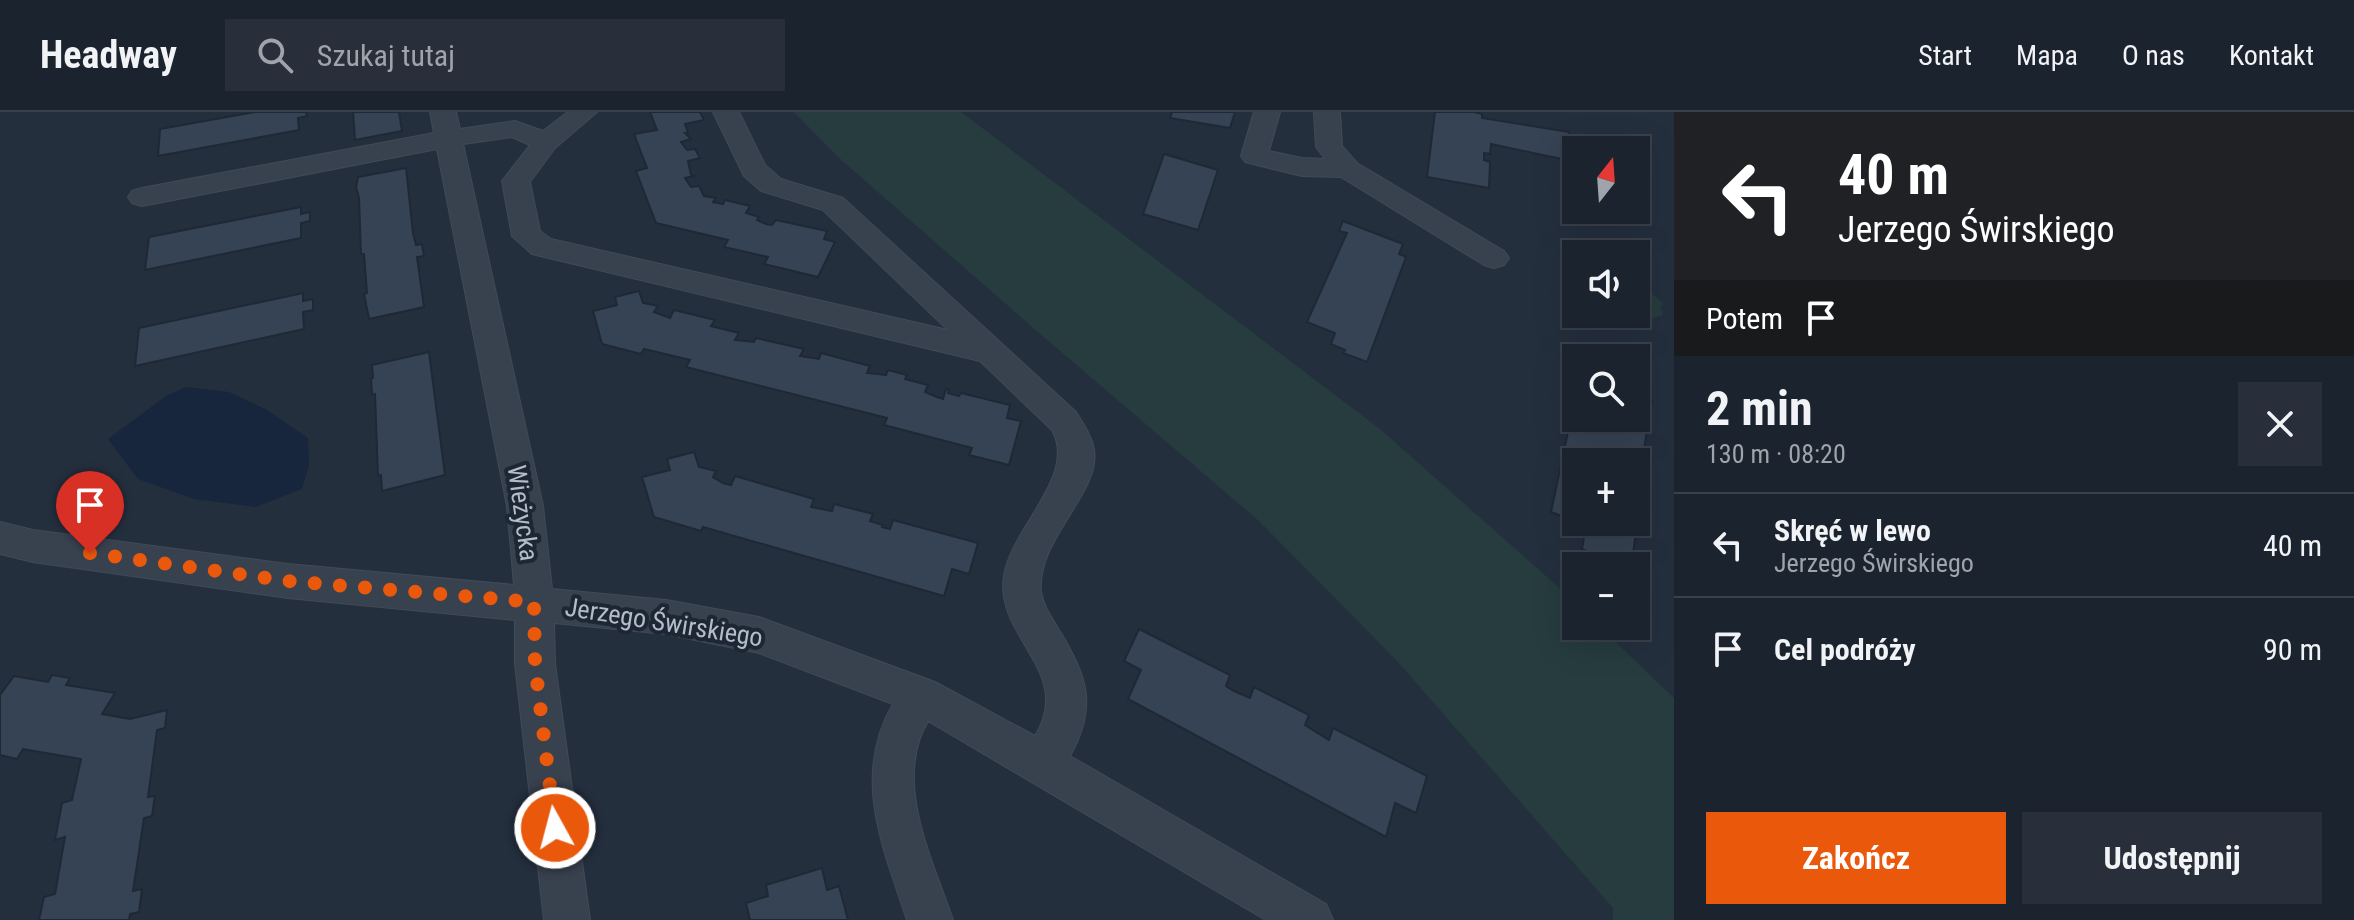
<!DOCTYPE html>
<html lang="pl">
<head>
<meta charset="utf-8">
<style>
  body { margin:0; font-family:"Roboto Condensed",sans-serif; background:#282f3a; color:#f1f3f6; height:100vh; display:flex; flex-direction:column; font-size:30px; white-space:nowrap }
  * { box-sizing:border-box; margin:0 }
  p { font-size:26px; color:#a0a4aa }
  .icon { flex:none; width:44px; height:44px; fill:none; stroke:currentColor; stroke-width:2; stroke-linecap:round; stroke-linejoin:round }
  .map { position:relative; flex:1; overflow:hidden }
  .drawer { display:flex; flex-direction:column; background:#1b232e; width:680px }
  .drawer>* { flex:none }
  .guide { background:#202124; color:#fff; overflow:hidden }
  .needle { width:52px; rotate:17deg }
  .buttons { position:absolute; left:1562px; top:24px; display:grid; gap:16px }
  .buttons a { display:grid; place-items:center; width:88px; height:88px; border-radius:0px; background:#1b232e; box-shadow:0 8px 32px #0002,0 0 0 2px #39404a; font-size:40px }
  .pin { position:absolute; display:grid; place-items:center; width:68px; height:68px; color:#fff; margin:-82px -34px; border-radius:50% 50% 50% 0; rotate:-45deg; box-shadow:0 0 8px #0007 }
  .pin .icon { rotate:45deg }
  .me { position:absolute; width:88px; margin:-44px; rotate:353deg; stroke-linejoin:round; filter:drop-shadow(0 0 6px #0008) }
  .turn { display:flex; align-items:center; gap:28px; height:168px; padding:0 32px; font-size:36px }
  .turn .icon { width:104px; height:104px; stroke-width:2.5 }
  .turn b { display:block; font-size:56px; line-height:68px }
  .then { display:flex; align-items:center; height:76px; padding:0 32px; background:#0003; gap:16px; font-size:30px }
  .round { display:grid; place-items:center; flex:none; width:84px; height:84px; border-radius:0px; background:#282f3a }
  .overview { display:flex; align-items:center; justify-content:space-between; height:136px; padding:0 32px }
  h1 { font-size:48px; font-weight:700; line-height:60px }
  .action { display:flex; gap:16px; margin-top:auto; padding:16px 32px }
  .action a { flex:1; height:92px; border-radius:0px; background:#ea580c; color:#fff; font-size:32px; font-weight:700; line-height:92px; text-align:center }
  .action a+a { background:#282f3a; color:#f1f3f6 }
  ul { padding:0; list-style:none }
  li { display:flex; align-items:center; gap:24px; height:104px; padding:0 32px; border-top:2px solid #39404a }
  li div { flex:1 }
  li b { display:block; font-size:30px }
  li em { font-style:normal }
  header { display:flex; align-items:center; gap:48px; box-sizing:border-box; height:112px; padding:0 40px; background:#1b232e; border-bottom:2px solid #39404a }
  header strong { font-size:38px }
  nav { display:flex; gap:44px; margin-inline-start:auto; font-size:28px }
  .search { width:560px; height:72px; background:#282f3a; display:flex; align-items:center; gap:20px; box-sizing:border-box; padding:0 28px; border-radius:0px; color:#a0a4aa; font-size:30px }
  main { display:flex; flex:1; min-height:0 }
  .map>svg:first-child { display:block }
  .green { fill:#263c3f }
  .water { fill:#17263c }
  .building { fill:#364354; stroke:#1f2835; stroke-width:2 }
  .lines { fill:none; stroke-linecap:round; stroke-linejoin:round }
  .minor-casing { stroke:#414a57; stroke-width:2 }
  .minor { fill:#38414e; fill-rule:evenodd }
  .route { stroke:#ea580c; stroke-width:14; stroke-dasharray:0 25.2 }
  .labels { text-anchor:middle; dominant-baseline:central; stroke-width:8; stroke-linejoin:round; paint-order:stroke }
  .street-label { font-size:26px; fill:#b4bcc9; stroke:#1d2633 }
</style>
</head>
<body>
<header>
<strong>Headway</strong>
<div class="search"><svg class="icon" aria-label="search" viewBox="0 0 24 24"><circle cx="10" cy="10" r="6"/><path d="M15 15l6 6"/></svg>Szukaj tutaj</div>
<nav><a>Start</a><a>Mapa</a><a>O nas</a><a>Kontakt</a></nav>
</header>
<main>
<div class="map">
<svg width="1674" height="808" viewBox="0 0 1674 808">
  <rect width="100%" height="100%" fill="#242f3e"/>
  <g class="green">
    <path d="M794,0h167l419,317 175,155 21,20v22h23l75,72v222h-61v-12l-216,-247 -138,-140 -228,-195 -193,-169z"/>
    <path d="M1636,176l13,3 15,13 -4,2 3,9c-28,7 -57,21 -79,-1h52z"/>
  </g>
  <path class="water" d="M186,275l43,5 38,18 41,28 1,27 -7,24 -46,18 -62,-8 -56,-20 -30,-40 58,-43z"/>
  <g class="building">
    <path d="M255,0h51l1,4 -9,2 1,12 -141,26 2,-27z"/>
    <path d="M353,0h46l3,19 -47,9z"/>
    <path d="M650,0h50l4,8 -19,4 3,9h-3l6,6 -10,3 6,8 8,-1 5,9 -12,3 3,14 3,1 -9,2 6,9 8,-1 5,10 12,2 -3,4 10,2 2,-4 25,6 -4,7 13,4 -2,3 9,4 6,1 4,-5 51,11 -3,8 11,3 -17,35 -54,-13 4,-7 -44,-10 4,-7 -72,-17 -20,-52 11,-3 -13,-34 23,-4z"/>
    <path d="M1172,0h63l-5,16 -60,-10z"/>
    <path d="M1435,0h39l8,2v4l87,14v5l22,4v-4l58,12 1,13 -4,-1 2,18 -12,-2v-27h-60v12l-85,-18 -1,10 -6,-1v7l6,2 -1,26 -62,-11z"/>
    <path d="M1164,42l54,16 -20,60 -55,-16z"/>
    <path d="M406,56l7,65 3,12 6,-1 2,12 -7,1 7,50 -55,12 -5,-25 3,-1 -3,-39h-3l-2,-56 -3,-11 2,-10z"/>
    <path d="M301,95v7l9,-2v9l-9,2v15l-156,32 4,-33z"/>
    <path d="M1343,109l60,23 -4,10 7,3 -39,105 -24,-9 2,-3 -14,-6 4,-11 -28,-11 40,-89 -8,-2z"/>
    <path d="M639,179l4,12 15,3 -4,6 16,6 4,-8 41,10 -4,6 28,7 -4,7 19,2 2,-4 48,11 -4,7 19,3 2,-6 49,13 -3,7 19,2 2,-5 19,5 -2,4 23,6 -3,7 12,5 6,2 3,-10 3,1 -1,3 11,3 2,-3 49,12 -3,13 14,3 -12,44 -40,-10 3,-7 -88,-23 3,-7 -201,-51 4,-7 -46,-11 -3,5 -39,-10 -9,-33 24,-6 -2,-8z"/>
    <path d="M303,181v8l10,-2v11l-10,2 1,17 -169,37 4,-38z"/>
    <path d="M429,240l16,123 -63,16 -1,-16 -3,1 -3,-82 -3,1 -1,-16 2,-1 -1,-13z"/>
    <path d="M1636,272l9,3 -1,11 8,3 -12,72h3l-9,74 -4,19h-7l-41,-17 4,-24 -8,-3h58v-60h-60v59l-25,-9 25,-118v24h60z"/>
    <path d="M694,340l5,15 17,4 -3,6 10,6 8,2 4,-9 79,23 -3,8 21,4 2,-7 39,10 -3,7 13,4 -1,2 8,2 3,-9 85,23 -9,31 -17,-5 -8,27 -241,-69 -2,4 -47,-14 -12,-40 28,-7 -3,-11z"/>
    <path d="M1139,517l91,46 -4,11 8,5 16,7 4,-11 55,28 -4,10 24,15 4,-12 94,48 -11,37 -21,-10 -9,34 -258,-138 13,-29 -17,-9z"/>
    <path d="M52,563l18,3 -4,7 49,8 -13,21 28,5 37,-9 -2,18 -8,2 -9,67 7,-1 -3,20 -8,2 -11,73 9,-2 -3,23 -9,2 -1,6h-90l5,-23 11,-3 10,-57 -10,3 7,-37 10,-3 9,-41 -58,-10 -6,10 -17,-4v-60l14,-19 34,6z"/>
    <path d="M822,756l5,22 12,-4 9,34h-98l-4,-17 22,-7 -2,-11z"/>
  </g>
  <g class="lines">
    <defs>
      <g id="minor">
        <path d="M430,0h26l4,17 55,-8 28,10 25,-19h29l-42,36 -25,34 10,49 11,8 397,91 -125,-120 -62,-19 -17,-15 -31,-64h26l26,53 16,14 62,19 233,214c7,11 16,25 18,38 7,43 -58,89 -53,142 2,14 11,26 18,38 28,46 39,76 11,126l256,148 7,16h-67l-338,-199c-36,60 5,140 25,199h-46c-24,-73 -56,-144 -14,-216l-134,-51 -93,-19 -112,-11 1,41 35,256h-46l-29,-256v-44l-227,-22 -255,-36 -33,-8v-32l33,8 255,34 226,21 -7,-79 -70,-357 -295,57 -10,-3 -4,-6 4,-6 10,-3 292,-55zM512,25l18,8 -28,36 10,55 20,18 448,107 72,69c26,46 -41,98 -48,146 -10,61 71,96 31,160l-100,-54 -176,-65 -93,-17 -114,-11 -9,-83 -80,-362z"/>
        <path d="M1254,0h26l-11,39 33,7 23,1 -9,-12 -2,-35h26l2,34 15,17 147,88 5,7 -5,7 -10,3 -10,-3 -143,-88 -39,-1 -57,-14 -4,-6z"/>
      </g>
    </defs>
    <use href="#minor" class="minor-casing"/>
    <use href="#minor" class="minor"/>
  </g>
  <g class="lines">
    <path class="route" d="M90,441l198,28 246,21 1,62 20,164"/>
  </g>
  <g class="labels">
    <g class="street-label">
      <text transform="translate(523 401) rotate(82)">Wieżycka</text>
      <text transform="translate(664 510) rotate(9)">Jerzego Świrskiego</text>
    </g>
  </g>
</svg>
<div class="buttons">
<a><svg class="needle" viewBox="-14 -14 28 28"><path d="M0-13l5 13h-10z" fill="#e53935"/><path d="M0 13l5-13h-10z" fill="#a0a4aa"/></svg></a>
<a><svg class="icon" aria-label="sound" viewBox="0 0 24 24"><path d="M4 9h4l5-4v14l-5-4H4zM17 9q2 3 0 6"/></svg></a>
<a><svg class="icon" aria-label="search" viewBox="0 0 24 24"><circle cx="10" cy="10" r="6"/><path d="M15 15l6 6"/></svg></a>
<a>+</a>
<a>−</a>
</div>
<div class="pin" style="left:90px;top:441px;background:#d93025"><svg class="icon" aria-label="arrive" viewBox="0 0 24 24"><path d="M6 21V4h12l-3 4 3 4H6"/></svg></div>
<svg class="me" style="left:555px;top:716px" viewBox="-20 -20 40 40"><circle r="17" fill="#ea580c" stroke="#fff" stroke-width="3"/><path d="M0-11L8 9 0 5-8 9z" fill="#fff"/></svg>
</div>
<section class="drawer">
<div class="guide">
<div class="turn"><svg class="icon" aria-label="left" viewBox="0 0 24 24"><path d="M17 20v-9H6M10 6l-5 5 5 5"/></svg><div><b>40 m</b>Jerzego Świrskiego</div></div>
<div class="then">Potem<svg class="icon" aria-label="arrive" viewBox="0 0 24 24"><path d="M6 21V4h12l-3 4 3 4H6"/></svg></div>
</div>
<div class="overview"><div><h1>2 min</h1><p>130 m · 08:20</p></div><a class="round"><svg class="icon" aria-label="close" viewBox="0 0 24 24"><path d="M6 6l12 12M18 6L6 18"/></svg></a></div>
<ul>
<li><svg class="icon" aria-label="left" viewBox="0 0 24 24"><path d="M17 20v-9H6M10 6l-5 5 5 5"/></svg><div><b>Skręć w lewo</b><p>Jerzego Świrskiego</p></div><em>40 m</em></li>
<li><svg class="icon" aria-label="arrive" viewBox="0 0 24 24"><path d="M6 21V4h12l-3 4 3 4H6"/></svg><div><b>Cel podróży</b></div><em>90 m</em></li>
</ul>
<div class="action"><a>Zakończ</a><a>Udostępnij</a></div>
</section>
</main>
</body>
</html>
